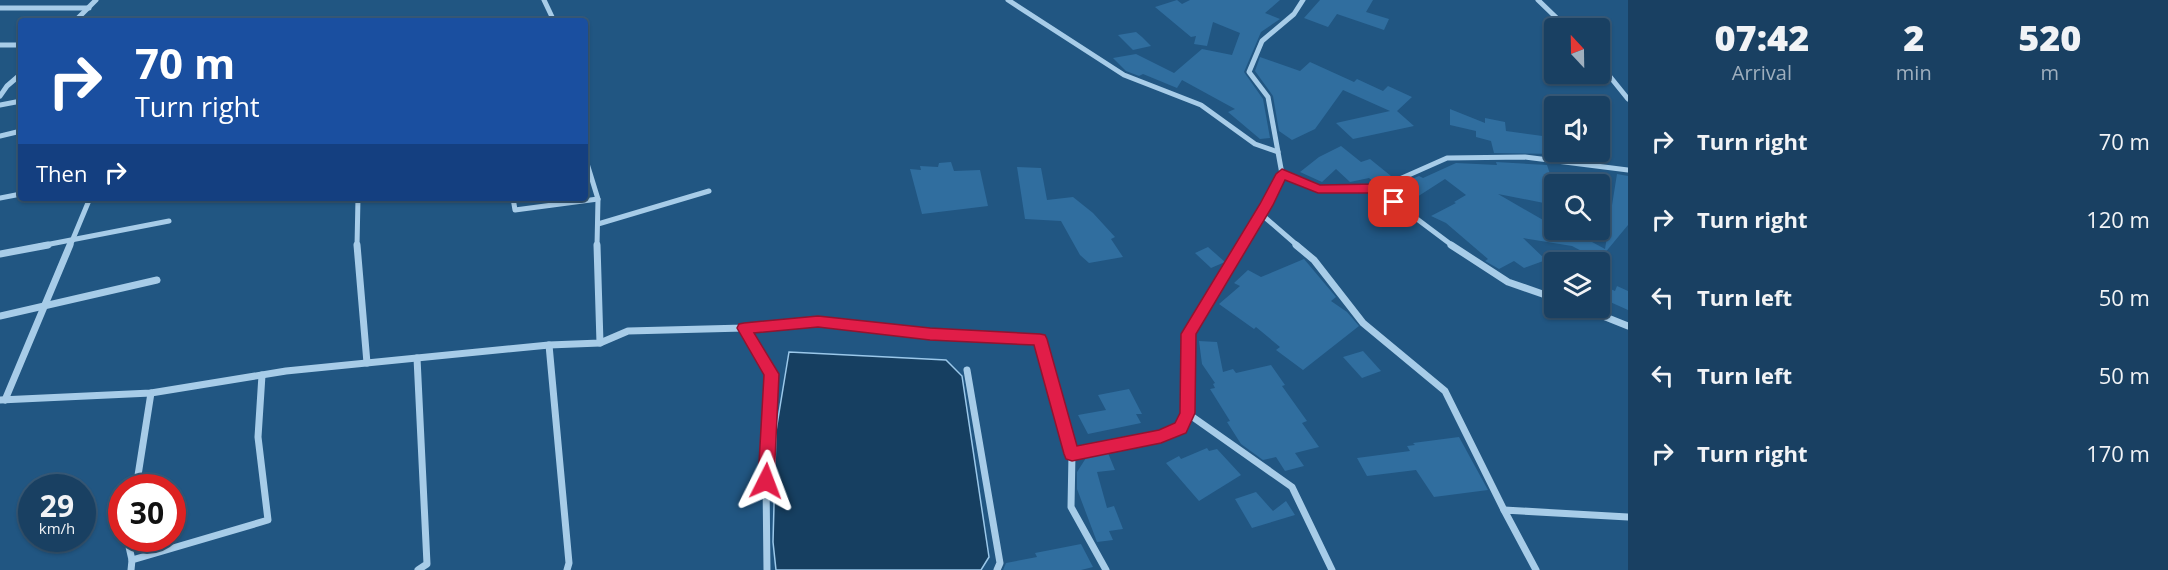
<!DOCTYPE html>
<html lang="en">
<head>
<meta charset="utf-8">
<style>
  body { margin:0; font-family:"Open Sans",sans-serif; background:#224768; color:#f1f3f6; height:100vh; display:flex; flex-direction:column; font-size:22px; white-space:nowrap }
  * { box-sizing:border-box; margin:0 }
  p { font-size:20px; color:#9fafbe }
  .icon { flex:none; width:33px; height:33px; fill:none; stroke:currentColor; stroke-width:2; stroke-linecap:round; stroke-linejoin:round }
  .map { position:relative; flex:1; overflow:hidden }
  .panel { display:flex; flex-direction:column; background:#194062; width:540px }
  .panel>* { flex:none }
  .top-card { position:absolute; left:18px; top:18px; width:570px; height:183px; border-radius:6px; box-shadow:0 2px 4px #0004,0 0 0 2px #375977; background:#1a4fa0; color:#fff; overflow:hidden }
  .needle { width:39px; rotate:338deg }
  .controls { position:absolute; left:1544px; top:18px; display:grid; gap:12px }
  .controls a { display:grid; place-items:center; width:66px; height:66px; border-radius:6px; background:#194062; box-shadow:0 2px 4px #0004,0 0 0 2px #375977; font-size:30px }
  .speed { position:absolute; left:18px; top:474px; display:flex; gap:12px; font-size:30px; font-weight:700; text-align:center }
  .speed>* { display:grid; place-content:center; width:78px; height:78px; border-radius:50%; background:#194062; box-shadow:0 2px 4px #0004,0 0 0 2px #375977; line-height:1 }
  .speed small { font-size:15px; font-weight:400 }
  .speed .limit { border:9px solid #d22; background:#fff; color:#111 }
  .pin { position:absolute; display:grid; place-items:center; width:51px; height:51px; color:#fff; margin:-26px; border-radius:12px; box-shadow:0 3px 9px #0006 }
  .me { position:absolute; width:66px; margin:-33px; rotate:3deg; stroke-linejoin:round; filter:drop-shadow(0 0 4px #0008) }
  .turn { display:flex; align-items:center; gap:21px; height:126px; padding:0 18px; font-size:27px }
  .turn .icon { width:78px; height:78px; stroke-width:2.5 }
  .turn b { display:block; font-size:42px; line-height:51px }
  .then { display:flex; align-items:center; height:57px; padding:0 18px; background:#0003; gap:12px; font-size:22px }
  .eta { display:flex; justify-content:space-evenly; align-items:center; height:102px; text-align:center }
  .eta b { font-size:36px; font-weight:800; line-height:42px }
  ul { padding:0; list-style:none }
  li { display:flex; align-items:center; gap:18px; height:78px; padding:0 18px }
  li div { flex:1 }
  li b { display:block; font-size:22px }
  li em { font-style:normal }
  main { display:flex; flex:1; min-height:0 }
  .map>svg:first-child { display:block }
  .water { fill:#163f61; stroke:#9bc8ea; stroke-width:1.5 }
  .building { fill:#306e9f }
  .lines { fill:none; stroke-linecap:round; stroke-linejoin:round }
  .street-far1 { stroke:#a7cce8; stroke-width:5 }
  .street { stroke:#a7cce8; stroke-width:7 }
  .route { fill:#e11d48; stroke:#92132f; stroke-width:1.5 }
</style>
</head>
<body>
<main>
<div class="map">
<svg width="1628" height="570" viewBox="0 0 1628 570">
  <rect width="100%" height="100%" fill="#215682"/>
  <path class="water" d="M789,352l157,8 16,16 27,181 -8,13h-205l-3,-28 3,-111z"/>
  <g class="building">
    <path d="M1177,0l5,4 8,-4h90l-15,13 15,6 -19,13 -17,40 19,27 7,39 -10,1 -32,-27 7,-3 -53,-29 -5,8 -34,-14 -4,2 -13,-5 -13,-13 23,-4 38,19 28,-24 30,6 8,-22 -27,-11 -6,24 -13,-2 2,-8 -5,1 -36,-30z"/>
    <path d="M1320,0h53l-7,12 23,7 -5,11 -47,-16 -9,13 -24,-9z"/>
    <path d="M1136,32l6,5 9,9 -18,4 -15,-15z"/>
    <path d="M1260,57l40,14 10,-9 44,20 3,-3 26,12 5,-5 24,11 -15,14 17,15 -61,13 -17,-16 54,-12 -47,-21 -28,39 -23,11 -13,-9 -6,-35 -18,-25z"/>
    <path d="M1450,109l35,14v-5l20,4 1,9 44,6 4,7v8h4l1,2 -65,-1 -3,-12 -15,-4v-6l-26,-6z"/>
    <path d="M1341,146l20,16 9,-3 21,17 -17,6 -5,-4 -19,4 -14,-13 -14,13 -22,-10 19,-15z"/>
    <path d="M951,162l3,9 26,-1 8,36 -66,8 -12,-45 11,1 -1,-4 18,1 1,-4z"/>
    <path d="M1496,162l51,3 7,21v19l-56,-11 52,30 -8,5 29,11 8,-5 26,14 12,-75 11,2v49l-29,35 -27,-14 -49,-8 23,22 -22,8 -10,-7 -15,8 -14,-8 3,-2 -42,-36 -15,-7 25,-13 -2,-1 12,-7 -21,-16 -28,18 -17,-13 19,-8 4,2 33,-15 41,2z"/>
    <path d="M1017,167l24,1 6,32 26,-3 20,16 22,24 -4,2 12,18 -34,6 -9,-8 -19,-34 -36,-2z"/>
    <path d="M1208,247l17,15 -14,6 -16,-15z"/>
    <path d="M1304,259l32,38 -5,4 16,11 12,14 -56,44 -27,-20 4,-3 -24,-20 -2,2 -35,-25 21,-18 -6,-3 14,-13 13,7z"/>
    <path d="M1599,284l16,7 2,-5 11,5v19l-29,-13z"/>
    <path d="M1199,341l18,1 6,30 10,-3 3,4 35,-8 14,20 -3,1 25,35 -5,2 17,24 -24,6 9,13 -19,5 -9,-14 -13,3 -22,-16 -14,-22 3,-1 -20,-32 5,-1 -2,-4 2,-1 -13,-19z"/>
    <path d="M1363,351l18,20 -19,7 -19,-21z"/>
    <path d="M1129,389l13,25h-6l5,9 -53,11 -10,-19 28,-5 -8,-15z"/>
    <path d="M1459,437l29,53 -54,7 -18,-27 -49,6 -10,-18 53,-7 -3,-5 8,-1 -2,-2z"/>
    <path d="M1207,448l2,3 8,-2 24,26 -42,26 -33,-38 13,-7 2,3z"/>
    <path d="M1108,453l7,17 -18,2 10,36 7,-2 9,23 -14,2 4,9 -16,2 -20,-53v-17l9,-14z"/>
    <path d="M1256,492l17,19 13,-10 9,14 -43,13 -17,-29z"/>
    <path d="M1081,544l12,23 -12,3h-78l3,-7 31,-6 -2,-4z"/>
  </g>
  <g class="lines">
    <g class="street-far1">
      <path d="M544,0l10,21"/>
      <path d="M1008,0l116,75 77,30 54,39 23,8"/>
      <path d="M1538,0l29,28"/>
      <path d="M0,8h89"/>
      <path d="M75,21l21,-21"/>
      <path d="M0,45h21"/>
      <path d="M1599,63l29,36"/>
      <path d="M0,96l7,-10 14,-12"/>
      <path d="M0,105l21,-4"/>
      <path d="M0,136l21,-5"/>
      <path d="M585,157l13,42 -1,47"/>
      <path d="M1282,174l36,15h59l76,57"/>
      <path d="M1377,189l70,-31 78,-1 103,13"/>
      <path d="M0,198l21,-4"/>
      <path d="M513,198l2,12 83,-11"/>
      <path d="M1261,214l37,32"/>
      <path d="M598,224l111,-33"/>
      <path d="M40,246l129,-25"/>
      <path d="M70,246l20,-48"/>
      <path d="M357,246l1,-48"/>
      <path d="M1241,246l41,-72 -14,-77 -19,-25 13,-31 32,-27 9,-14"/>
    </g>
    <g class="street">
      <path d="M357,245l10,118"/>
      <path d="M597,245l3,98"/>
      <path d="M1296,245l18,15 49,63 82,68 59,119"/>
      <path d="M1451,245l57,37 46,16"/>
      <path d="M0,254l48,-9"/>
      <path d="M1583,308l45,18"/>
      <path d="M0,316l157,-36"/>
      <path d="M744,328l27,46 -5,107 1,89"/>
      <path d="M549,345l20,218 -2,7"/>
      <path d="M417,358l10,206 -9,6"/>
      <path d="M967,370l33,193 -3,7"/>
      <path d="M0,400l151,-7 135,-22 263,-26 51,-2 28,-12 116,-3 74,-6 112,12 110,5 32,115 -1,53 35,63"/>
      <path d="M5,400l65,-155"/>
      <path d="M1187,413l105,74 40,83"/>
      <path d="M1072,454l89,-18 19,-8 7,-15 2,-79 53,-89"/>
      <path d="M136,488l15,-95"/>
      <path d="M127,538l5,22"/>
      <path d="M131,570l1,-10 136,-40 -10,-83 4,-62"/>
      <path d="M1536,570l-32,-60 124,7"/>
    </g>
  </g>
  <path class="route" d="M1282,169l38,16 57,-1 24,18 -7,4 -20,-13h-56l-33,-13 -12,25 -77,129 -1,79 -9,20 -25,10 -89,18 -6,-2 -2,-5 -30,-109 -104,-5 -112,-13 -64,6 25,41 -5,107 -2,5 -6,2 -5,-2 -3,-5 6,-106 -27,-47 2,-4 5,-1 74,-7 112,12 110,6 5,1 2,4 30,107 82,-16 16,-7 5,-10 1,-79 79,-130 16,-30z"/>
</svg>
<div class="controls">
<a><svg class="needle" viewBox="-14 -14 28 28"><path d="M0-13l5 13h-10z" fill="#e53935"/><path d="M0 13l5-13h-10z" fill="#9fafbe"/></svg></a>
<a><svg class="icon" aria-label="sound" viewBox="0 0 24 24"><path d="M4 9h4l5-4v14l-5-4H4zM17 9q2 3 0 6"/></svg></a>
<a><svg class="icon" aria-label="search" viewBox="0 0 24 24"><circle cx="10" cy="10" r="6"/><path d="M15 15l6 6"/></svg></a>
<a><svg class="icon" aria-label="layers" viewBox="0 0 24 24"><path d="M12 4l9 5-9 5-9-5zM3 14l9 5 9-5"/></svg></a>
</div>
<div class="speed"><div>29<small>km/h</small></div><div class="limit">30</div></div>
<div class="pin" style="left:1394px;top:202px;background:#d93025"><svg class="icon" aria-label="arrive" viewBox="0 0 24 24"><path d="M6 21V4h12l-3 4 3 4H6"/></svg></div>
<svg class="me" style="left:766px;top:481px" viewBox="-20 -20 40 40"><path d="M0-17L14 15 0 8-14 15z" fill="#e11d48" stroke="#fff" stroke-width="4"/></svg>
<div class="top-card">
<div class="turn"><svg class="icon" aria-label="right" viewBox="0 0 24 24"><path d="M7 20v-9h11M14 6l5 5-5 5"/></svg><div><b>70 m</b>Turn right</div></div>
<div class="then">Then<svg class="icon" aria-label="right" viewBox="0 0 24 24"><path d="M7 20v-9h11M14 6l5 5-5 5"/></svg></div>
</div>
</div>
<section class="panel">
<div class="eta">
<div><b>07:42</b><p>Arrival</p></div>
<div><b>2</b><p>min</p></div>
<div><b>520</b><p>m</p></div>
</div>
<ul>
<li><svg class="icon" aria-label="right" viewBox="0 0 24 24"><path d="M7 20v-9h11M14 6l5 5-5 5"/></svg><div><b>Turn right</b></div><em>70 m</em></li>
<li><svg class="icon" aria-label="right" viewBox="0 0 24 24"><path d="M7 20v-9h11M14 6l5 5-5 5"/></svg><div><b>Turn right</b></div><em>120 m</em></li>
<li><svg class="icon" aria-label="left" viewBox="0 0 24 24"><path d="M17 20v-9H6M10 6l-5 5 5 5"/></svg><div><b>Turn left</b></div><em>50 m</em></li>
<li><svg class="icon" aria-label="left" viewBox="0 0 24 24"><path d="M17 20v-9H6M10 6l-5 5 5 5"/></svg><div><b>Turn left</b></div><em>50 m</em></li>
<li><svg class="icon" aria-label="right" viewBox="0 0 24 24"><path d="M7 20v-9h11M14 6l5 5-5 5"/></svg><div><b>Turn right</b></div><em>170 m</em></li>
</ul>
</section>
</main>
</body>
</html>
